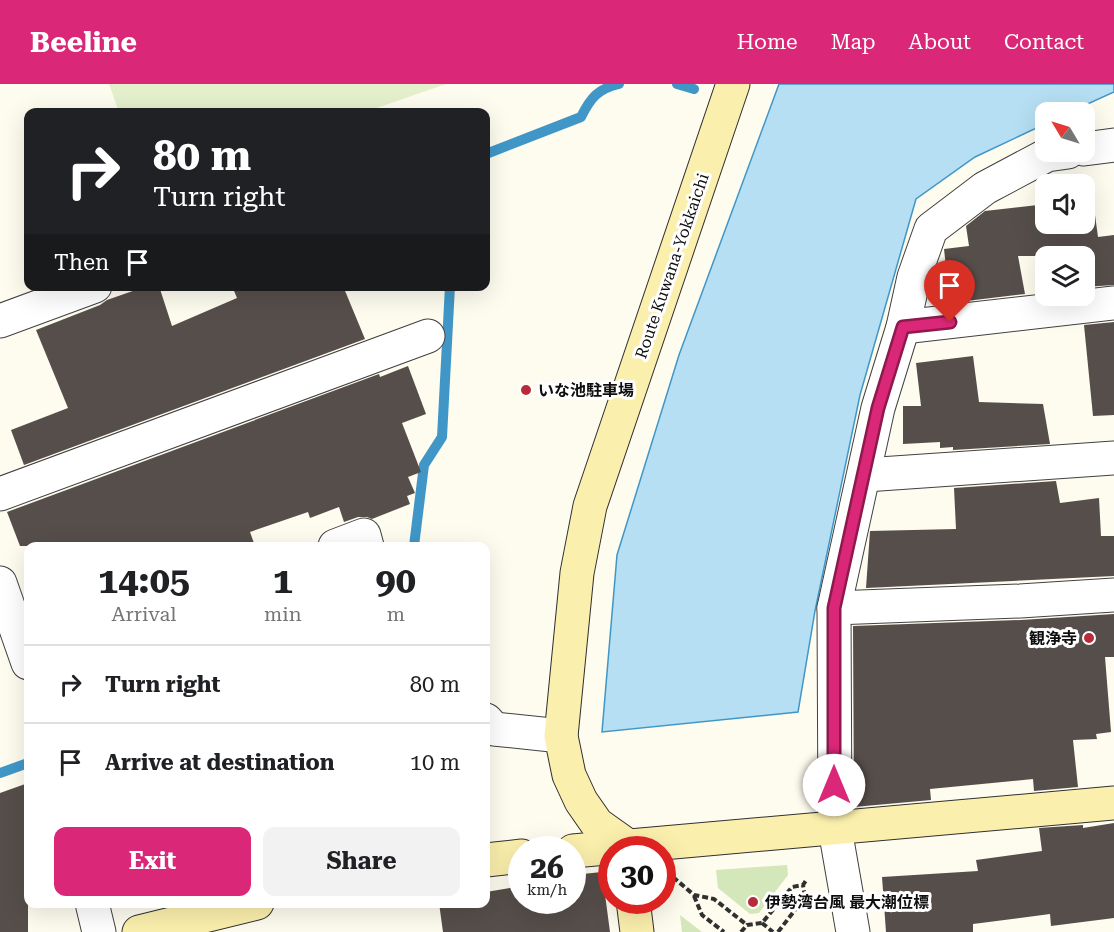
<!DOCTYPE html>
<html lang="en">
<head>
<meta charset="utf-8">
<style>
  body { margin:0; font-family:"Roboto Serif","Noto Sans JP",serif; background:#f2f2f2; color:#202124; height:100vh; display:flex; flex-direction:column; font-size:22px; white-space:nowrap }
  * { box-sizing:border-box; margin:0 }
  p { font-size:20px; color:#757577 }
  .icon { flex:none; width:33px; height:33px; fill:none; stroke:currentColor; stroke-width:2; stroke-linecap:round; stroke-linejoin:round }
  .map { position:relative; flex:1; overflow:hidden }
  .panel { position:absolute; left:24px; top:458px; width:466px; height:366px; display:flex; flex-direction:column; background:#fff; border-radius:12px; box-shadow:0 6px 24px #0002 }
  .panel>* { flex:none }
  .top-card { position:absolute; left:24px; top:24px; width:466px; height:183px; border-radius:12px; box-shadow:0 6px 24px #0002; background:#202124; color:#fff; overflow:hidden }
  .needle { width:39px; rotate:308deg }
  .controls { position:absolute; left:1035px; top:18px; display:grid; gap:12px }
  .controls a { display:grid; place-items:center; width:60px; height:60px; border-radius:12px; background:#fff; box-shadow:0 6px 24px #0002; font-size:30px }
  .speed { position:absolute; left:508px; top:752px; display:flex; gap:12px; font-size:30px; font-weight:700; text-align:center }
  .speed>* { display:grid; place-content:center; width:78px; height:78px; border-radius:50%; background:#fff; box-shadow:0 6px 24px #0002; line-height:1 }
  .speed small { font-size:15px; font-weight:400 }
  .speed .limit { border:9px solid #d22; background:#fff; color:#111 }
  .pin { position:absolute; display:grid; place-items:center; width:51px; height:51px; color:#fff; margin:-62px -26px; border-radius:50% 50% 50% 0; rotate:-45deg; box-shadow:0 0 6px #0007 }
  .pin .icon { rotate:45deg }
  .me { position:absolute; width:66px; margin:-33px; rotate:0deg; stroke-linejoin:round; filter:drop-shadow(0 0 4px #0008) }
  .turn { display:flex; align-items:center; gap:21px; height:126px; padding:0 30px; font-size:27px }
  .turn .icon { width:78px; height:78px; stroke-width:2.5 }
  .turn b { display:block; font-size:42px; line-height:51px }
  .then { display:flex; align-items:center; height:57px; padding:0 30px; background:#0003; gap:12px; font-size:22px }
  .eta { display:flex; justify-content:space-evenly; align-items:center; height:102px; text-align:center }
  .eta b { font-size:36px; font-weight:700; line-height:42px }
  .cta { display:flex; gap:12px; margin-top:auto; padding:12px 30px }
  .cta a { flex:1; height:69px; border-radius:12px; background:#db2777; color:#fff; font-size:24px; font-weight:700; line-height:69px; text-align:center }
  .cta a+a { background:#f2f2f2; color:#202124 }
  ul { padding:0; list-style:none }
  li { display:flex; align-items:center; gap:18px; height:78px; padding:0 30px; border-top:2px solid #e0e0e0 }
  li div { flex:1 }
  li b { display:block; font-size:22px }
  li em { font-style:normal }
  header { display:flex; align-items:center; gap:36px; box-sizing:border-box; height:84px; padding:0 30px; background:#db2777; color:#fff }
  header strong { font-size:28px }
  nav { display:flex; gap:33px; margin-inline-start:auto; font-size:21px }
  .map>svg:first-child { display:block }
  .green { fill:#d3e7ba }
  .pitch { fill:#e4efcb }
  .water { fill:#b6dff3; stroke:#4097c7; stroke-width:1.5 }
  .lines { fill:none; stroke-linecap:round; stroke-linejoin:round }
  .stream { stroke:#4097c7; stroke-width:10 }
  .building { fill:#564e4a }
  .minor-casing { stroke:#414141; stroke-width:35 }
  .secondary-casing { stroke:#303030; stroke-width:35 }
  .path { stroke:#303030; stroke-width:4; stroke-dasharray:6 3; stroke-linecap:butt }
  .minor { stroke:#fff; stroke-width:33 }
  .secondary { stroke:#fbefad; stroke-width:33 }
  .route-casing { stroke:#8e194d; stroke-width:15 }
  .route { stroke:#db2777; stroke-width:10 }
  .poi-dot { fill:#b82b38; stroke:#fff; stroke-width:2 }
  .labels { text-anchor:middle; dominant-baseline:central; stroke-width:6; stroke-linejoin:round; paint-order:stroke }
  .street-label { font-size:16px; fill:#0e0e0e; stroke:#fff }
  .poi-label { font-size:16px; font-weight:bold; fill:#0e0e0e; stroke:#fff; text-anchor:start }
</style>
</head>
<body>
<header>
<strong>Beeline</strong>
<nav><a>Home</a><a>Map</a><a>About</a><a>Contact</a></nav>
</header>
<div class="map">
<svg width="1114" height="848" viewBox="0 0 1114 848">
  <rect width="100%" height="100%" fill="#fefbef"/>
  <g class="green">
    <path d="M787,781l1,10 -29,38 -9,1 -32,-26 -2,-18z"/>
    <path d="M680,831l22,17h-20z"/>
  </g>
  <path class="pitch" d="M109,0h337l-81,28h-246z"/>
  <path class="water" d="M779,0h335v8l-44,20h-24l-1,12 -70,33 -59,42 -56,196 -45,216 -17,101 -196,20 15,-177 62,-200z"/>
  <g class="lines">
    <g class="stream">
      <path d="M677,0l17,5"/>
      <path d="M486,70l95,-37c10,-20 17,-28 38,-33"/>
      <path d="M414,462l10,-81 18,-28 8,-151"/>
      <path d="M0,689l28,-10"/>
    </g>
  </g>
  <g class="building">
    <path d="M1038,121l1,17 7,-1v3h38v-8l11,-1 3,22 16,-2v50l-30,2v-31h-66l7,38 -75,9 -6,-54 25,-3 -3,-20 19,-15z"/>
    <path d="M147,202h12l13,40 65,-28 -5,-12h111l22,53 -341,126 -13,-35 57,-22 -32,-78 64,-25 7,-5z"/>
    <path d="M1114,238v93l-21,1 -9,-91z"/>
    <path d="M973,272l6,46 64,2 7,40 -97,6v-3l-13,1v-6l-37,2v-38h18l-5,-43z"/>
    <path d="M408,282l18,48 -24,9 19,49 -13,5 7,16 -8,3 3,8 -38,15 -5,-2h-9l-14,5 -5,-15 -29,11 -2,-6 -58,20 5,14h-235l-13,-34 372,-138 1,3z"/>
    <path d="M1056,397l4,22 39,-5 2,38h13v40l-248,12 4,-57 86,-2 -2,-41z"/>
    <path d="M1114,530v43h-9l6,75 -15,2 1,5 -24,1 5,47 -44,4 -1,-12 -103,10 1,11 -77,7 -1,-181 168,-6z"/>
    <path d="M28,699v149h-28v-139z"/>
    <path d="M1114,739v95l-63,8 -1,-12 -77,10v8h-87l-4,-55 96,-6 -2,-11 66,-9 -3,-23 44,-3v3z"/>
    <path d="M602,788l8,60h-167l-4,-29h47v-11l36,-6v14h51v-25z"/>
  </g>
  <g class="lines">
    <defs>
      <g id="minor">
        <path d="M1084,65l30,-4"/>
        <path d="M0,237l95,-35"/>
        <path d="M903,243l211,-24"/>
        <path d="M865,391l249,-17"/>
        <path d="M0,410l428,-158"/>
        <path d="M335,462l29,-11 3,11"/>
        <path d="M0,499l28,80"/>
        <path d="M834,524l186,-7 94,-6"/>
        <path d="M486,636l8,9 67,7"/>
        <path d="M92,819l7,29"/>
        <path d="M853,848l-18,-103 -1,-221 44,-200 25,-81 11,-50 17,-48 54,-41 62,-33 21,-3"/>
      </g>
      <g id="secondary">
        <path d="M629,765l-1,-3 -31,-22 -16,-23 -12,-26 -8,-39 16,-163 13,-67 143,-422"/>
        <path d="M573,767l541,-48"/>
        <path d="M486,776l36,-4"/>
        <path d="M633,816l4,32"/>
        <path d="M139,848l118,-29"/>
      </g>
    </defs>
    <use href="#minor" class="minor-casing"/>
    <use href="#secondary" class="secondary-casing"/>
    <g class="path">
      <path d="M673,793l21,18 20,4 33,26"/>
      <path d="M694,812l8,19 22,17"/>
      <path d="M762,839l11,9"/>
      <path d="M741,848l6,-7 15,-2 30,-36 11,-2 4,-6"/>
      <path d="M778,848l27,-35 -2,-12"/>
    </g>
    <use href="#minor" class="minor"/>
    <use href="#secondary" class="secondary"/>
  </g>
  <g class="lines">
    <defs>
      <path id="route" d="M834,701v-177l44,-200 25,-81 47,-5"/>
    </defs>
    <use href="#route" class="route-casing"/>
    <use href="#route" class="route"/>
  </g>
  <g class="poi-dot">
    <circle cx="526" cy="306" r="6"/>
    <circle cx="1089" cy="554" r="6"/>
    <circle cx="753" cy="818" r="6"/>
  </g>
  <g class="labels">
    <g class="street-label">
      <text transform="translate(672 182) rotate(-71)">Route Kuwana-Yokkaichi</text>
    </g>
    <g class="poi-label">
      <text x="538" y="306">いな池駐車場</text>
      <text x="1077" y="554" text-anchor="end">観浄寺</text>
      <text x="765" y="818">伊勢湾台風 最大潮位標</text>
    </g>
  </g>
</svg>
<div class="controls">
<a><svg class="needle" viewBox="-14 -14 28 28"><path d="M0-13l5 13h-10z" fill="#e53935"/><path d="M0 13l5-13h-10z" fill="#757577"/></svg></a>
<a><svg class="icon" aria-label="sound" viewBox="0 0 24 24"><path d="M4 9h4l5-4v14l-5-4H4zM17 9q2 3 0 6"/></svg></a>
<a><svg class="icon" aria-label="layers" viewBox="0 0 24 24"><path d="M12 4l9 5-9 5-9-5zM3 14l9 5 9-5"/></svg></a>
</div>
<div class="speed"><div>26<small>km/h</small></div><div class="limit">30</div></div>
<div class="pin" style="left:950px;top:238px;background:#d93025"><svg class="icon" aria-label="arrive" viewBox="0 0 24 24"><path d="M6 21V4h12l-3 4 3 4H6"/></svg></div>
<svg class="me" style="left:834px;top:701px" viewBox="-20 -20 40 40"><circle r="19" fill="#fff"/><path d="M0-13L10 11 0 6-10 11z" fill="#db2777"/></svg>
<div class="top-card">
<div class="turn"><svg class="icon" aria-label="right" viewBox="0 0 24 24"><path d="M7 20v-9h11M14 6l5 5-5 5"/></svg><div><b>80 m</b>Turn right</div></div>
<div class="then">Then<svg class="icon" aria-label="arrive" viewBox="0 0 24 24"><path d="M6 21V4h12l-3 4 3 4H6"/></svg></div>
</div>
<section class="panel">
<div class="eta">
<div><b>14:05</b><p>Arrival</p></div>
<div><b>1</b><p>min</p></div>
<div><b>90</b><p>m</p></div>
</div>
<ul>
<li><svg class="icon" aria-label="right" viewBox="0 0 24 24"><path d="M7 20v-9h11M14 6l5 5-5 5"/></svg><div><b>Turn right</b></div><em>80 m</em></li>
<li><svg class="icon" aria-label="arrive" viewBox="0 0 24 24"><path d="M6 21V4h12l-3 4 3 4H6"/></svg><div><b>Arrive at destination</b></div><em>10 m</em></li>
</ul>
<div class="cta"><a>Exit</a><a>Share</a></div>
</section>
</div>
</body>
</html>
